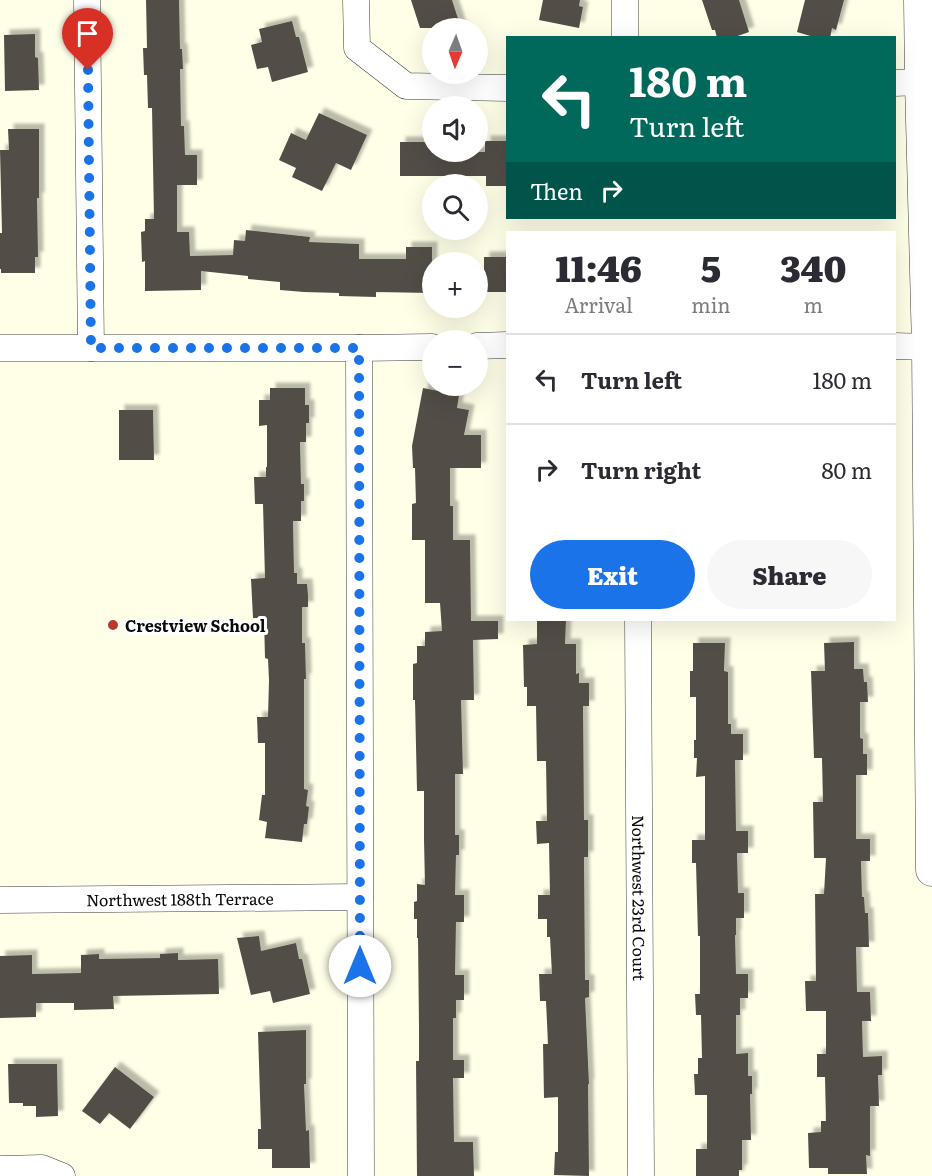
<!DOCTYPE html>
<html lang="en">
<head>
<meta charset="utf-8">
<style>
  body { margin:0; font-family:Literata,serif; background:#f7f7f7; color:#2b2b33; height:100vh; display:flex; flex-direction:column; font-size:22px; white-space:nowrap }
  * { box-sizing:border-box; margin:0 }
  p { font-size:20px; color:#7c7c81 }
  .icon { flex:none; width:33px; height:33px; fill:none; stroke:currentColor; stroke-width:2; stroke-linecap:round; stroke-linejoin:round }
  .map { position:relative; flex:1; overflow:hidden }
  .drawer { position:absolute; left:506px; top:231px; width:390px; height:390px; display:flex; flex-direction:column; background:#fff; border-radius:0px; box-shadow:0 6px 24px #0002 }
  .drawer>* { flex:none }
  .top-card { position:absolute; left:506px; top:36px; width:390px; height:183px; border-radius:0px; box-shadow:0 6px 24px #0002; background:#00695c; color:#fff; overflow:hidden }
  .needle { width:39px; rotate:182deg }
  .controls { position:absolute; left:422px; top:18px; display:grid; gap:12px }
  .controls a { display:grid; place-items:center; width:66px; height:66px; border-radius:50%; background:#fff; box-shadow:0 6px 24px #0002; font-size:30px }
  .pin { position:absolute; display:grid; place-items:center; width:51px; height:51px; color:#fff; margin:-62px -26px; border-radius:50% 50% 50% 0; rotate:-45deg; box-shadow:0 0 6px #0007 }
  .pin .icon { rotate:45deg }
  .me { position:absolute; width:66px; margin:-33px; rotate:0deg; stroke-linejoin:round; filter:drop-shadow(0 0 4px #0008) }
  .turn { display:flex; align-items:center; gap:21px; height:126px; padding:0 24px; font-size:27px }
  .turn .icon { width:78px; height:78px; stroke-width:2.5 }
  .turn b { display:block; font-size:42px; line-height:51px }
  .then { display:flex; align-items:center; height:57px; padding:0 24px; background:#0003; gap:12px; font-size:22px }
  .eta { display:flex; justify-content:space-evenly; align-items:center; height:102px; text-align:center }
  .eta b { font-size:36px; font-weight:800; line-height:42px }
  .cta { display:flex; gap:12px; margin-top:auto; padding:12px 24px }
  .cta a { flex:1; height:69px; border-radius:36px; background:#1a73e8; color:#fff; font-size:24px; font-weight:800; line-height:69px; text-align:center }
  .cta a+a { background:#f7f7f7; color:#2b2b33 }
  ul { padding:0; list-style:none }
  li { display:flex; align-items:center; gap:18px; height:90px; padding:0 24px; border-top:2px solid #e1e1e2 }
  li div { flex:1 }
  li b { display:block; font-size:22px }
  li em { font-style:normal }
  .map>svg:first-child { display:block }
  .building { fill:#534e47; filter:url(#shadow) }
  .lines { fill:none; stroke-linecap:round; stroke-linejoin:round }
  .minor-casing { stroke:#3d3d3d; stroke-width:27 }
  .tertiary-casing { stroke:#3d3d3d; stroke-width:33 }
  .minor { stroke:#fff; stroke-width:26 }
  .tertiary { stroke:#fff; stroke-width:32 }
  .route { stroke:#1a73e8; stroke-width:10; stroke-dasharray:0 18 }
  .poi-dot { fill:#b83b25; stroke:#fff; stroke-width:2 }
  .labels { text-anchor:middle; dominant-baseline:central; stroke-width:6; stroke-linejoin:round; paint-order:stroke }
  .poi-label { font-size:16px; font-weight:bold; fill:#0a0a0a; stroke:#fff; text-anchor:start }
  .street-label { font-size:16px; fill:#0a0a0a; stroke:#fff }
</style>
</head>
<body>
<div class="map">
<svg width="932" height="1176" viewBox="0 0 932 1176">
  <defs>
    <filter id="shadow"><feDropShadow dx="5.5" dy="-5.5" stdDeviation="1.5" flood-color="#0004"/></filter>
  </defs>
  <rect width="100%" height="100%" fill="#ffffe8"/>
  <g class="building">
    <path d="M146,0h33l1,49h2l1,20h-3l1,57h3l1,29h12v30h-20v47h12l1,24 43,-1 1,-15 11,1 1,-11 64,7 -1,5 50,2v15h47v-12h26v46l-56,-1v5l-37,-1v-3l-35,-1 -24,-2v-8l-32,-3v-3l-47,-5v19l-56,1v-30l-3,1 -1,-30 4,-1v-12h9l-2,-111h-4l-1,-33h-3l-1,-27h4z"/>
    <path d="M411,0h41l9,28h-41z"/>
    <path d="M543,0h37l-1,6 4,1 -4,21 -40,-8z"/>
    <path d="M702,0h37l10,32 -17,6h-15l-2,-8h-3z"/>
    <path d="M805,0h39l-8,30 -4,-2 -2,10h-13l-20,-6z"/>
    <path d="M292,21l4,16h3l9,35 -36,10 -4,-15 -11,2 -6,-24 11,-3 -3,-13z"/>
    <path d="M35,34v23l3,1 1,32 -34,1 -1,-56z"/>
    <path d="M319,113l48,22 -16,35 -15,-7 -14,28 -30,-14 4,-9 -17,-8 12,-27 15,7z"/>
    <path d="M8,129h31v69h-2l1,59h-3v16h-34v-4h-1v-36h2l-2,-83h9z"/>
    <path d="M485,141h22v45h-21v-10h-86v-34h32v10h53z"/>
    <rect x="484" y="257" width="23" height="35"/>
    <path d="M270,388h35v17h4v18h-3v19h-6l1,42h3v17h-3v20h-8l1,52h3v11h10l1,11v12h-6v36h3l1,36h-2v110l4,1 -2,16 3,1 -2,17h-3l-2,18 -37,-4 2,-16 -8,-2 3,-25h3v-52h-7l-1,-26h11l1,-37 -1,-21 -3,-1 -1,-40h-11l-2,-39 14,-1 -2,-74h-8l-1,-27h12v-10h1v-42l-8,1v-26h11z"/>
    <path d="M423,388l36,7 -2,13 12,2 -5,25h17v33h-31v38h3v34h17l1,81h27v18l-25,1 1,60h-13l2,74h-8v61h4v20h-3l-1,40h9v27h-8l-1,53h9v25h-8v18h-3v42h11v18h-11l1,64h19l1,34h-57l-1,-115h3v-34l-1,-89h-1v-19h-3v-17l3,-1v-17l8,1 -1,-45v-49h-7l-2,-91h-2v-36l4,-1v-17h8v-14l17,-1 -2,-28h-15v-63h-13v-36l4,-1 -1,-35h-2l-1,-22z"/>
    <path d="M119,410h34l1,50h-35z"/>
    <path d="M537,620h29l-1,24h11v30l3,-1v10h10v23h-6l1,114h4v37h-4l1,123h4v17l-4,1 4,86h-1l1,92 -35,-1 1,-23h3v-55l-14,1 -1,-54h5l-2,-43h-6l-1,-27h13l-2,-37h-3v-18h-9v-24h12l-1,-52 -12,1 -1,-23h11l-1,-60h-9l-1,-55h-9v-19h-3l-1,-42 14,-1z"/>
    <path d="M854,642v27h9l1,13h3l1,20h-8v36l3,1v15h4v21h-11v64h14v22h-9l1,36h2l1,16h3l1,34h-13l1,45h13l1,29h-9l1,36 19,-1v19h-4l1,31h-9v50l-4,-1 1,19h-39v-6h-19l-1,-35 13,-1v-11h5l-1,-44h-8v-23h9v-43h-20l-1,-30h11l-1,-87h9l2,-36h-12l-1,-56h10l-1,-44h-8l-3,-87h14l-1,-28z"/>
    <path d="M693,643h32l-1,28 4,1v52h3v10h12v26h-8l1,71h12v22h-11l1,40h6v25h-8v17h-1l1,39h12v24h-8v17h-4v39l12,-1v23h4v18h-2l1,46h-9v30h-3v6h-43v-27h11v-54h-12l-1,-21h4v-16h4l-1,-43h-5l-1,-21h5v-58h-2l-2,-73h-4v-23h13v-64l-9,1 1,-19h-3v-18h2v-43h-6v-26h3z"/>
    <path d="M259,936l2,15 35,-8 3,16h3l8,35 -37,9 -3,-12 -19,4 -14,-57z"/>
    <path d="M178,953v7l40,-1 1,35 -106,2 1,13 -40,1v-7h-38v14l-36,1v-62l32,-1v19l49,-1v-18l18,-1v5l61,-1v-4z"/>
    <path d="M306,1030v54h-2l2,47 3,-1 1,38h-38v-19h-14v-20h3l-3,-97z"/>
    <path d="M8,1064h49l1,52 -22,1v-11h-13v-3h-14z"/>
    <path d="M115,1067l39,30 -24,32 -21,-16 -9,11 -18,-13z"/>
  </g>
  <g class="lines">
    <defs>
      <g id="minor">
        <path d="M87,0l4,348"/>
        <path d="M356,0l1,48 49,38 101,2"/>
        <path d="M625,38v-38"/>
        <path d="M894,83l27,-1"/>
        <path d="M477,346l30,-1"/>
        <path d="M894,346l34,1"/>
        <path d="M0,348h359l73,-1"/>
        <path d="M359,348l2,828"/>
        <path id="s1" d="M638,620l3,556"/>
        <path id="s2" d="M0,900l360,-3"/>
        <path d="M0,1169l42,-1 20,8"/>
      </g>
      <path id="tertiary" d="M920,0l1,82 7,265 4,523"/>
    </defs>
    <use href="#minor" class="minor-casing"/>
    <use href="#tertiary" class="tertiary-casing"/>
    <use href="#minor" class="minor"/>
    <use href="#tertiary" class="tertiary"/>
  </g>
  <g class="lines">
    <path class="route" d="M88,70l3,278h268l1,618"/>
  </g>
  <circle class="poi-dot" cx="113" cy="625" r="6"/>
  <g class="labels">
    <g class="poi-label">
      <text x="125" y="625">Crestview School</text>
    </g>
    <g class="street-label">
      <text stroke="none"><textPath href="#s2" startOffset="180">Northwest 188th Terrace</textPath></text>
      <text stroke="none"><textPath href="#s1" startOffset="278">Northwest 23rd Court</textPath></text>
    </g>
  </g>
</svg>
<div class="controls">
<a><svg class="needle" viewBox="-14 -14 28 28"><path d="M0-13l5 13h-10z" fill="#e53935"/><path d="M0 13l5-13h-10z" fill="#7c7c81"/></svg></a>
<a><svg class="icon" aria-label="sound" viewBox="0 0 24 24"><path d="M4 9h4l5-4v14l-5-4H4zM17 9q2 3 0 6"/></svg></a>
<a><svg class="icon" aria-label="search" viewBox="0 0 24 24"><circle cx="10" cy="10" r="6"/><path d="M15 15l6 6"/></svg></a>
<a>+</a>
<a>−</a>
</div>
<div class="pin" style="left:88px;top:70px;background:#d93025"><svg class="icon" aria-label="arrive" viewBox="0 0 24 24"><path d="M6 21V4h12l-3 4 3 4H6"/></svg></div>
<svg class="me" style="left:360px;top:966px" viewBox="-20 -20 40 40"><circle r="19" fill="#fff"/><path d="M0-13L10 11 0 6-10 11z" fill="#1a73e8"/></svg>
<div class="top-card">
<div class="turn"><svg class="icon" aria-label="left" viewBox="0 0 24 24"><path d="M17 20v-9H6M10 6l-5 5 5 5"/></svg><div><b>180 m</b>Turn left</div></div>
<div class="then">Then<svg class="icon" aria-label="right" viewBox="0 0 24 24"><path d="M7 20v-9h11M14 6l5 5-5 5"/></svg></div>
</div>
<section class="drawer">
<div class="eta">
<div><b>11:46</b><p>Arrival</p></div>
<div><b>5</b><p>min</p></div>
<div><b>340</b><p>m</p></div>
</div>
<ul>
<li><svg class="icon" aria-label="left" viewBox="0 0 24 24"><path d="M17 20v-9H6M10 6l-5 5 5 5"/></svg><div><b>Turn left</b></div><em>180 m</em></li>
<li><svg class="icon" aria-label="right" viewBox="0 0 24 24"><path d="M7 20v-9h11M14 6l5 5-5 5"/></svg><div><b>Turn right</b></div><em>80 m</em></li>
</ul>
<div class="cta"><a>Exit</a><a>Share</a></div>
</section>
</div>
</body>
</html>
